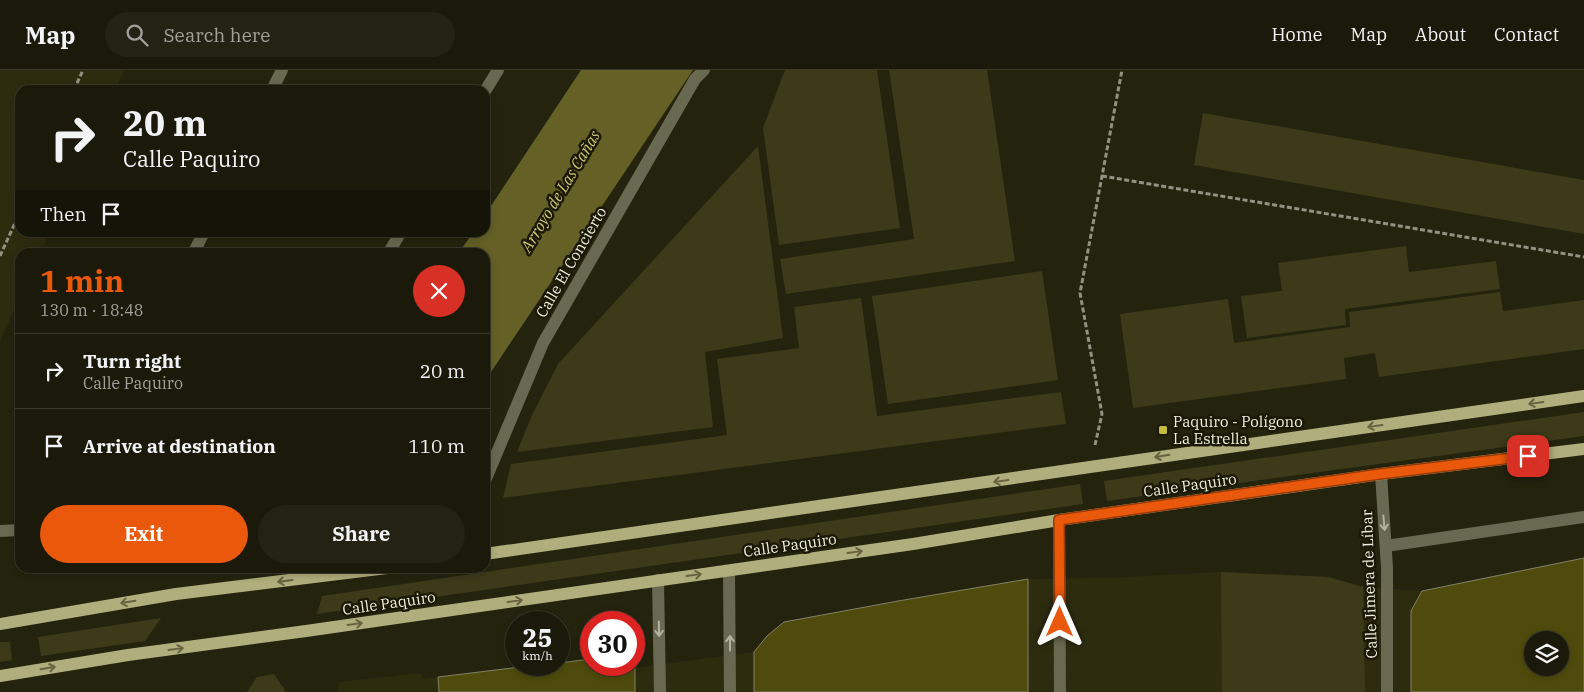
<!DOCTYPE html>
<html lang="en">
<head>
<meta charset="utf-8">
<style>
  body { margin:0; font-family:"IBM Plex Serif",serif; background:#242313; color:#f1f3f6; height:100vh; display:flex; flex-direction:column; font-size:19px; white-space:nowrap }
  * { box-sizing:border-box; margin:0 }
  p { font-size:16px; color:#a0a19c }
  .icon { flex:none; width:28px; height:28px; fill:none; stroke:currentColor; stroke-width:2; stroke-linecap:round; stroke-linejoin:round }
  .map { position:relative; flex:1; overflow:hidden }
  .details { position:absolute; left:15px; top:178px; width:475px; height:325px; display:flex; flex-direction:column; background:#1b1a0a; border-radius:15px; box-shadow:0 2px 8px #0003,0 0 0 1px #39382b }
  .details>* { flex:none }
  .guide { position:absolute; left:15px; top:15px; width:475px; height:152px; border-radius:15px; box-shadow:0 2px 8px #0003,0 0 0 1px #39382b; background:#1b1a0a; color:#f1f3f6; overflow:hidden }
  .tools { position:absolute; left:1524px; top:561px; display:grid; gap:10px }
  .tools a { display:grid; place-items:center; width:45px; height:45px; border-radius:50%; background:#1b1a0a; box-shadow:0 2px 8px #0003,0 0 0 1px #39382b; font-size:25px }
  .speed { position:absolute; left:505px; top:541px; display:flex; gap:10px; font-size:25px; font-weight:700; text-align:center }
  .speed>* { display:grid; place-content:center; width:65px; height:65px; border-radius:50%; background:#1b1a0a; box-shadow:0 2px 8px #0003,0 0 0 1px #39382b; line-height:1 }
  .speed small { font-size:12px; font-weight:400 }
  .speed .limit { border:8px solid #d22; background:#fff; color:#111 }
  .pin { position:absolute; display:grid; place-items:center; width:42px; height:42px; color:#fff; margin:-21px; border-radius:10px; box-shadow:0 2px 8px #0006 }
  .me { position:absolute; width:55px; margin:-28px; rotate:0deg; stroke-linejoin:round; filter:drop-shadow(0 0 4px #0008) }
  .turn { display:flex; align-items:center; gap:18px; height:105px; padding:0 25px; font-size:22px }
  .turn .icon { width:65px; height:65px; stroke-width:2.5 }
  .turn b { display:block; font-size:35px; line-height:42px }
  .then { display:flex; align-items:center; height:48px; padding:0 25px; background:#0003; gap:10px; font-size:19px }
  .round { display:grid; place-items:center; flex:none; width:52px; height:52px; border-radius:26px; background:#242313 }
  .head { display:flex; align-items:center; justify-content:space-between; height:85px; padding:0 25px }
  h1 { font-size:30px; font-weight:800; line-height:38px; color:#ea580c }
  .cta { display:flex; gap:10px; margin-top:auto; padding:10px 25px }
  .cta a { flex:1; height:58px; border-radius:30px; background:#ea580c; color:#fff; font-size:20px; font-weight:800; line-height:58px; text-align:center }
  .cta a+a { background:#242313; color:#f1f3f6 }
  ul { padding:0; list-style:none }
  li { display:flex; align-items:center; gap:15px; height:75px; padding:0 25px; border-top:1px solid #39382b }
  li div { flex:1 }
  li b { display:block; font-size:19px }
  li em { font-style:normal }
  header { display:flex; align-items:center; gap:30px; box-sizing:border-box; height:70px; padding:0 25px; background:#1b1a0a; border-bottom:1px solid #39382b }
  header strong { font-size:24px }
  nav { display:flex; gap:28px; margin-inline-start:auto; font-size:18px }
  .search { width:350px; height:45px; background:#242313; display:flex; align-items:center; gap:12px; box-sizing:border-box; padding:0 18px; border-radius:28px; color:#a0a19c; font-size:19px }
  .map>svg:first-child { display:block }
  .built { fill:#2e2c0f; fill-rule:evenodd }
  .green { fill:#3c3a19 }
  .water { fill:#646026 }
  .pier { fill:#24230e }
  .building { fill:#4f4b0c; stroke:#818068; fill-rule:evenodd }
  .lines { fill:none; stroke-linecap:round; stroke-linejoin:round }
  .path { stroke:#939282; stroke-width:3; stroke-dasharray:5 2.5; stroke-linecap:butt }
  .minor { stroke:#696850; stroke-width:12 }
  .major { stroke:#b0ae7c; stroke-width:12 }
  .oneway { stroke:#666440 }
  .oneway2 { stroke:#b2b2a0 }
  .route-casing { stroke:#983908; stroke-width:12 }
  .route { stroke:#ea580c; stroke-width:9 }
  .poi-dot { fill:#c4bc3d; stroke:#1b1905; stroke-width:2 }
  .labels { text-anchor:middle; dominant-baseline:central; stroke-width:5; stroke-linejoin:round; paint-order:stroke }
  .street-label { font-size:15px; fill:#eeeee1; stroke:#1b1905 }
  .poi-label { font-size:15px; fill:#eeeee1; stroke:#1b1905; text-anchor:start }
  .water-label { font-size:16px; font-style:italic; fill:#ccc770; stroke:#1b1905 }
</style>
</head>
<body>
<header>
<strong>Map</strong>
<div class="search"><svg class="icon" aria-label="search" viewBox="0 0 24 24"><circle cx="10" cy="10" r="6"/><path d="M15 15l6 6"/></svg>Search here</div>
<nav><a>Home</a><a>Map</a><a>About</a><a>Contact</a></nav>
</header>
<div class="map">
<svg width="1584" height="622" viewBox="0 0 1584 622">
  <rect width="100%" height="100%" fill="#24230e"/>
  <g class="built">
    <path d="M0,0h124l-9,20h-95v142l30,1 -10,19h-20v45l-20,44z"/>
    <path d="M1584,488v134h-1246l1,-10 82,-9 1,6 115,-14h22v-2l32,-4v6l41,1 3,2 119,-16 13,-16 17,-14 114,-21 130,-22 79,-1 114,-6 107,5 35,10 59,4zM1532,570h28v28h-28z"/>
  </g>
  <g class="green">
    <path d="M785,0h92l23,158 -121,17 -16,-117z"/>
    <path d="M889,0h98l28,191 -229,33 -6,-35 134,-20z"/>
    <path d="M1203,43l381,67v54l-390,-69z"/>
    <path d="M758,76l25,192 -78,14 8,75 -196,25 15,-37 26,-51z"/>
    <path d="M1406,176l3,26 87,-11 4,28 -155,20 1,16 -99,13 -6,-42 41,-5 -4,-28z"/>
    <path d="M1042,201l16,109 -170,24 -16,-108z"/>
    <path d="M1500,222l3,19 81,-11v49l-205,28 -4,-24 -31,5 2,21 -213,29 -13,-94 108,-15 6,44 116,-16 -1,-15z"/>
    <path d="M861,228l16,118 184,-24 5,32 -563,74 8,-34 216,-29 -10,-76 82,-11 -5,-41z"/>
    <path d="M1584,342v24l-477,65 -3,-20z"/>
    <path d="M1080,414l3,20 -766,110 5,-18z"/>
    <path d="M1221,502l107,5 35,10 2,105h-143z"/>
    <path d="M161,548l-16,23 -104,15 -3,-19z"/>
    <path d="M0,572h10l2,18 -12,2z"/>
    <path d="M274,604l12,18h-39l10,-15z"/>
  </g>
  <path class="water" d="M581,0h112l-208,311v-129h-26l14,-19 12,-1v-17z"/>
  <path class="pier" d="M210,498h131l-81,108 -108,16h-33z"/>
  <g class="building">
    <path d="M1584,488v134h-173v-81l11,-20zM1532,570h28v28h-28z"/>
    <path d="M1028,509v113h-274v-40l13,-16 17,-14 114,-21z"/>
    <path d="M591,589v6h44v27h-196l-1,-15 99,-12h22v-2z"/>
  </g>
  <g class="lines">
    <g class="path">
      <path d="M74,20l9,-20"/>
      <path d="M1102,106l482,81"/>
      <path d="M0,186l20,-44"/>
      <path d="M1095,375l7,-31 -22,-121 42,-223"/>
    </g>
    <g class="minor">
      <path d="M272,20l10,-20"/>
      <path d="M485,21l13,-21"/>
      <path d="M194,182l10,-20"/>
      <path d="M389,182l12,-20"/>
      <path d="M1381,404l6,94v124"/>
      <path d="M485,411l58,-138 152,-264 9,-9"/>
      <path d="M1059,450l1,172"/>
      <path d="M0,461l20,-1"/>
      <path d="M1386,476l198,-29"/>
      <path d="M729,501l1,121"/>
      <path d="M658,510l2,112"/>
    </g>
    <g class="major">
      <path d="M485,484l1099,-158"/>
      <path d="M0,554l176,-30 211,-26"/>
      <path d="M0,606l128,-21 178,-24 607,-87 146,-24 322,-46 203,-25"/>
    </g>
  </g>
  <defs><path id="oneway-shaft" d="M-6 0H5M1.5-3L5.5 0L1.5 3" fill="none" stroke-width="1.6" stroke-linecap="round" stroke-linejoin="round" transform="scale(1.25)"/></defs>
  <g class="oneway">
    <use href="#oneway-shaft" transform="translate(1536 333) rotate(172)"/>
    <use href="#oneway-shaft" transform="translate(1375 356) rotate(172)"/>
    <use href="#oneway-shaft" transform="translate(1162 386) rotate(171)"/>
    <use href="#oneway-shaft" transform="translate(1001 411) rotate(172)"/>
    <use href="#oneway-shaft" transform="translate(855 482) rotate(-8)"/>
    <use href="#oneway-shaft" transform="translate(694 505) rotate(-8)"/>
    <use href="#oneway-shaft" transform="translate(285 511) rotate(173)"/>
    <use href="#oneway-shaft" transform="translate(515 531) rotate(-8)"/>
    <use href="#oneway-shaft" transform="translate(128 532) rotate(170)"/>
    <use href="#oneway-shaft" transform="translate(355 554) rotate(-8)"/>
    <use href="#oneway-shaft" transform="translate(176 579) rotate(-8)"/>
    <use href="#oneway-shaft" transform="translate(48 598) rotate(-9)"/>
  </g>
  <g class="oneway2">
    <use href="#oneway-shaft" transform="translate(1384 453) rotate(85)"/>
    <use href="#oneway-shaft" transform="translate(659 559) rotate(89)"/>
    <use href="#oneway-shaft" transform="translate(730 573) rotate(-90)"/>
  </g>
  <g class="lines">
    <defs>
      <path id="route" d="M1060,552l-1,-102 321,-46 148,-18"/>
    </defs>
    <use href="#route" class="route-casing"/>
    <use href="#route" class="route"/>
  </g>
  <rect class="poi-dot" x="1158" y="355" width="10" height="10" rx="2.5"/>
  <g class="labels">
    <g class="street-label">
      <text transform="translate(571 192) rotate(-60)">Calle El Concierto</text>
      <text transform="translate(1190 415) rotate(-8)">Calle Paquiro</text>
      <text transform="translate(790 475) rotate(-8)">Calle Paquiro</text>
      <text transform="translate(1369 514) rotate(-92)">Calle Jimera de Líbar</text>
      <text transform="translate(389 533) rotate(-8)">Calle Paquiro</text>
    </g>
    <g class="poi-label">
      <text x="1173" y="351">Paquiro - Polígono<tspan x="1173" dy="17">La Estrella</tspan></text>
    </g>
    <g class="water-label">
      <text transform="translate(560 121) rotate(-59)">Arroyo de Las Cañas</text>
    </g>
  </g>
</svg>
<div class="tools">
<a><svg class="icon" aria-label="layers" viewBox="0 0 24 24"><path d="M12 4l9 5-9 5-9-5zM3 14l9 5 9-5"/></svg></a>
</div>
<div class="speed"><div>25<small>km/h</small></div><div class="limit">30</div></div>
<div class="pin" style="left:1528px;top:386px;background:#d93025"><svg class="icon" aria-label="arrive" viewBox="0 0 24 24"><path d="M6 21V4h12l-3 4 3 4H6"/></svg></div>
<svg class="me" style="left:1060px;top:552px" viewBox="-20 -20 40 40"><path d="M0-17L14 15 0 8-14 15z" fill="#ea580c" stroke="#fff" stroke-width="4"/></svg>
<div class="guide">
<div class="turn"><svg class="icon" aria-label="right" viewBox="0 0 24 24"><path d="M7 20v-9h11M14 6l5 5-5 5"/></svg><div><b>20 m</b>Calle Paquiro</div></div>
<div class="then">Then<svg class="icon" aria-label="arrive" viewBox="0 0 24 24"><path d="M6 21V4h12l-3 4 3 4H6"/></svg></div>
</div>
<section class="details">
<div class="head"><div><h1>1 min</h1><p>130 m · 18:48</p></div><a class="round" style="background:#d93025;color:#fff"><svg class="icon" aria-label="close" viewBox="0 0 24 24"><path d="M6 6l12 12M18 6L6 18"/></svg></a></div>
<ul>
<li><svg class="icon" aria-label="right" viewBox="0 0 24 24"><path d="M7 20v-9h11M14 6l5 5-5 5"/></svg><div><b>Turn right</b><p>Calle Paquiro</p></div><em>20 m</em></li>
<li><svg class="icon" aria-label="arrive" viewBox="0 0 24 24"><path d="M6 21V4h12l-3 4 3 4H6"/></svg><div><b>Arrive at destination</b></div><em>110 m</em></li>
</ul>
<div class="cta"><a>Exit</a><a>Share</a></div>
</section>
</div>
</body>
</html>
